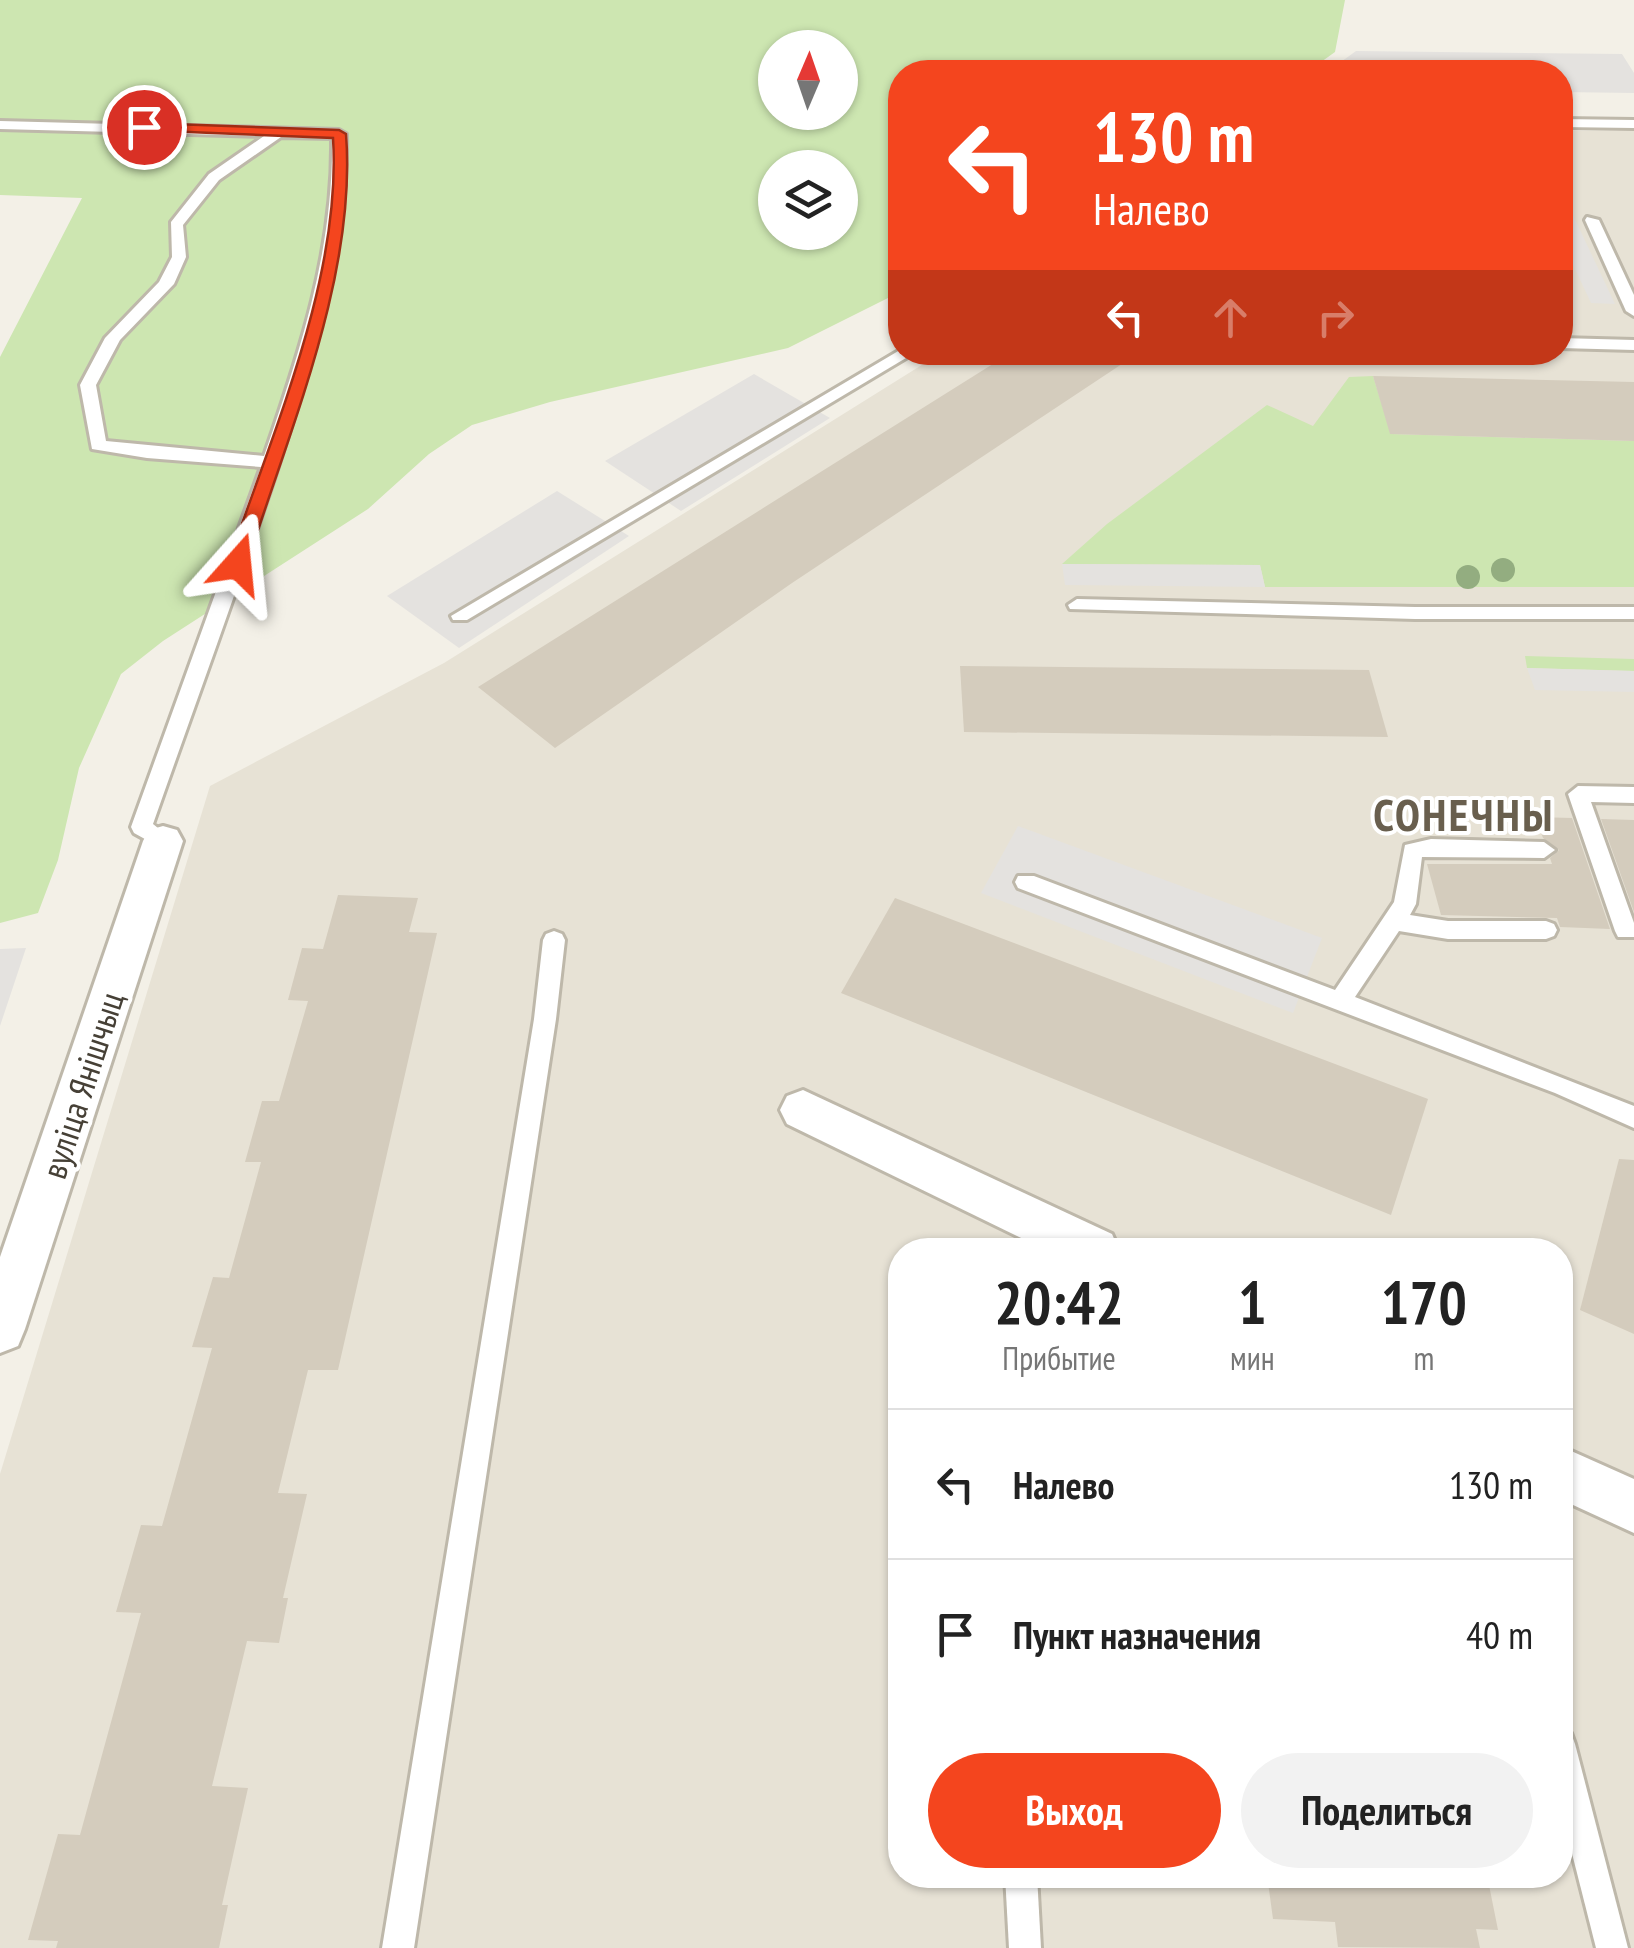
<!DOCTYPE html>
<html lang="ru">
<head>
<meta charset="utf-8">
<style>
  body { margin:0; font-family:"PT Sans Narrow",sans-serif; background:#f2f2f2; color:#222; height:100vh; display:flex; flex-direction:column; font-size:38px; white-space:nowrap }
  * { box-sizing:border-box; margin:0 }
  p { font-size:32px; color:#767676 }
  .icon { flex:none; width:55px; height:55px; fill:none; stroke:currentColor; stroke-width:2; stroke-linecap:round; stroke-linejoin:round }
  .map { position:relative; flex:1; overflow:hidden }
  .drawer { position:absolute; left:888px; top:1238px; width:685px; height:650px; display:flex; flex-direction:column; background:#fff; border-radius:40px; box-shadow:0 2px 8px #0004 }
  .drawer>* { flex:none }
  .top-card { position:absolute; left:888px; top:60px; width:685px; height:305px; border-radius:40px; box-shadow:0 2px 8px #0004; background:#f4451e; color:#fff; overflow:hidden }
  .needle { width:65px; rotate:2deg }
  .tools { position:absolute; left:758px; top:30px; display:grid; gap:20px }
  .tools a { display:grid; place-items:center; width:100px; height:100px; border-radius:50%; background:#fff; box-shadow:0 2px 8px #0004; font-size:50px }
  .pin { position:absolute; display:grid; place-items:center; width:85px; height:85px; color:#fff; margin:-42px; border:5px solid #fff; border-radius:50%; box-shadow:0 2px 10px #0007 }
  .me { position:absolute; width:110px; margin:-55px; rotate:18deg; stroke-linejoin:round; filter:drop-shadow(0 0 8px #0008) }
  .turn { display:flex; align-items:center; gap:35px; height:210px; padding:0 40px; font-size:45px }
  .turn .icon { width:130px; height:130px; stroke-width:2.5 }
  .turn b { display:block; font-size:70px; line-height:85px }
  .lanes { display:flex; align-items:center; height:95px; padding:0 40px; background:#0003; justify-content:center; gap:50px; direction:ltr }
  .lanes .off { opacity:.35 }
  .eta { display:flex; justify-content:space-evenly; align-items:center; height:170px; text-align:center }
  .eta b { font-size:60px; font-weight:700; line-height:70px }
  .primary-button { display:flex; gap:20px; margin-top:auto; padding:20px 40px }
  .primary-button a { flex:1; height:115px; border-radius:60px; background:#f4451e; color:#fff; font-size:40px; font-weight:700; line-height:115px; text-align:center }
  .primary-button a+a { background:#f2f2f2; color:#222 }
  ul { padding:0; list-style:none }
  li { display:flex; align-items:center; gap:30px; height:150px; padding:0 40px; border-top:2px solid #e0e0e0 }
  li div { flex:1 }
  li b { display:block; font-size:38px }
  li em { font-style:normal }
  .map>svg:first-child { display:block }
  .residential { fill:#e7e2d5; fill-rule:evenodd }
  .green { fill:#cde6b1; fill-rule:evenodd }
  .parking { fill:#e4e2df }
  .building { fill:#d4ccbd }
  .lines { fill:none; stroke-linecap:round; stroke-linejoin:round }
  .service-casing { stroke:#beb8aa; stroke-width:6 }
  .minor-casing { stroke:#beb8aa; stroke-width:6 }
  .service { fill:#fff; fill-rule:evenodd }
  .minor { fill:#fff; fill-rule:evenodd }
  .tree { fill:#93ad80 }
  .route { fill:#f4451e; stroke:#9f2d14; stroke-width:2.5 }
  .labels { text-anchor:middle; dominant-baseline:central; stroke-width:8; stroke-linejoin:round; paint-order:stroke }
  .street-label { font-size:35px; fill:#464036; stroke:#fff }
  .district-label { font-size:45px; font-weight:bold; letter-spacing:2.5px; fill:#695f4e; stroke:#fff }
</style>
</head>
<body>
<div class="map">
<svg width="1634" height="1948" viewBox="0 0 1634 1948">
  <rect width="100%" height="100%" fill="#f3f0e7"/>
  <path class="residential" d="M1560,131h74v1817h-1634v-474l210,-688 234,-123 497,-310 619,-1zM900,1250h660v625h-660z"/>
  <g class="green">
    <path d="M0,0h1345l-10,52 -28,20h-407v220l-112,56 -238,54 -78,23 -43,29 -61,55 -205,132 -42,33 -42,94 -21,92 -20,53 -38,10v-566l82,-159 -82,-3zM775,48h65v64h-65zM775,168h65v64h-65z"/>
    <path d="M1373,376l18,58 243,7v146h-369l-5,-22 -198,-1 45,-40 160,-119 46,21 36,-49z"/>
    <path d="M1525,656l109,3v12l-107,-3z"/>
  </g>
  <g class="parking">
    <path d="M1356,51l266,3 12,19v20l-74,-1v-20h-233z"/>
    <path d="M1560,213h12l43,91 -24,-1 -31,-66z"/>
    <path d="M754,374l76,44 -149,93 -76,-50z"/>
    <path d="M557,491l72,45 -170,112 -72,-52z"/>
    <path d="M1062,564l198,1 5,22 -200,-2z"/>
    <path d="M1527,668l107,3v21l-99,-2z"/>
    <path d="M1018,826l304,112 -29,75 -312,-120z"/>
    <path d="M26,948l-26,78v-77z"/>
  </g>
  <g class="building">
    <path d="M1012,352h128l-348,231 -237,165 -77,-61z"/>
    <path d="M1373,376l261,6v59l-244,-7z"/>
    <path d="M960,666l409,4 19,67 -424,-5z"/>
    <path d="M1535,817l37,1 38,111 -50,-2 -3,-9 -116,-3 -14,-51h125l-2,-6 9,-8 -16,-12z"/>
    <path d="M1601,819l33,1v92z"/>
    <path d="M338,895l80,3 -9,34 28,1 -99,437h-30l-30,123 29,1 -24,104h5l-9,45 -32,-2 -35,145 36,2 -26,117h6l-9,43h-163l2,-7 -30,-1 30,-106 22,1 61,-222 -25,-1 25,-87 21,1 50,-178 -20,-1 21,-70 16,1 32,-116h-16l17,-61h17l29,-100 -20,-1 14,-52 21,1z"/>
    <path d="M895,898l533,201 -37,116 -550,-222z"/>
    <path d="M1619,1159l15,1v174l-54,-24z"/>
    <path d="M1267,1875h220l11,55 -22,-1 4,19 -142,-1 -3,-25 -62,-3z"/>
  </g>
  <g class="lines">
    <defs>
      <g id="service">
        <path d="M1560,119l74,1v8l-74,-1z"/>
        <path d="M0,121l339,9 7,4c3,119 -34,228 -70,339 -39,118 -82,234 -123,351l21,17 -11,8 -29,-16 -3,-6 130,-360 -114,-9 -55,-9 -12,-64 25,-47 54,-56 13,-25 -1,-35 38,-48 55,-38 -264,-7zM281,137l51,1c2,111 -32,214 -68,318l-158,-15 -10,-56 24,-45 54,-56 12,-27 -3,-32 36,-45z"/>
        <path d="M1587,217l12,3 35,75v21l-8,-5 -41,-91z"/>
        <path d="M1560,338l74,2v10l-74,-2z"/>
        <path d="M900,350l16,2 -449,268h-14l-2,-4z"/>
        <path d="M1077,599l338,8h219v12h-219l-345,-10 -2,-4z"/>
        <path d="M1578,786l56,1v16l-43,-1 43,121v14h-16l-3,-6 -47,-137z"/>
        <path d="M1431,839l113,3 11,8 -11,8 -122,-1 -6,47 -6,11 38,6h98l8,3 3,6 -3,6 -8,3h-98l-49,-8 -44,66 279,109v22l-79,-35 -537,-205 -3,-6 3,-6h16l301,114 59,-88 11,-57z"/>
        <path d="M554,931l8,3 3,6 -9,79 -142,929h-32l152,-929 9,-79 3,-6z"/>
        <path d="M1560,1729l11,4 4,11 53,204h-32l-36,-142z"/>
        <path d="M1005,1875h32l4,73h-32z"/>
      </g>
      <g id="minor">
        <path d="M163,826l14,4 6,11 -158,488 -7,17 -18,7v-96l143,-416 6,-11z"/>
        <path d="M803,1090l309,144 7,16h-73l-259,-126 -7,-14 7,-14z"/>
        <path d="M1560,1446l74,33v54l-74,-34z"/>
      </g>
    </defs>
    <use href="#service" class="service-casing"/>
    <use href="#minor" class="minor-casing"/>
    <use href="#service" class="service"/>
    <use href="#minor" class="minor"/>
  </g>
  <g class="tree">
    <circle cx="1503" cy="570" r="12"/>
    <circle cx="1468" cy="577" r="12"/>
  </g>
  <path class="route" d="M144,123l195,7 7,4c11,142 -57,296 -99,430l-9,6 -10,-6c44,-131 114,-287 105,-426l-194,-8 -2,-3z"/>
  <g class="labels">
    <g class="street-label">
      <text transform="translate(82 1085) rotate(-72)">вуліца Янішчыц</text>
    </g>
    <g class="district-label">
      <text x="1464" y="814">СОНЕЧНЫ</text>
    </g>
  </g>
</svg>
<div class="tools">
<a><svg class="needle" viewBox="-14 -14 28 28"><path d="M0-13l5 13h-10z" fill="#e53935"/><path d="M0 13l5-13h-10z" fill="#767676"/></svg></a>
<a><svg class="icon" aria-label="layers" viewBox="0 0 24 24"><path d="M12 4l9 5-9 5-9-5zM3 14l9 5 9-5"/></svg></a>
</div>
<div class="pin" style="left:144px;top:127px;background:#d93025"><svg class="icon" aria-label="arrive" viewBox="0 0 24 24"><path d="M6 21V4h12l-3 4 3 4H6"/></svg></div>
<svg class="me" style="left:238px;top:564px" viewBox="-20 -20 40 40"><path d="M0-17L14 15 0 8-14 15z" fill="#f4451e" stroke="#fff" stroke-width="4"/></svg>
<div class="top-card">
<div class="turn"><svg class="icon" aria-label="left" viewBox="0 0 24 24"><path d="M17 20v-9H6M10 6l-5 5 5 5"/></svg><div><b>130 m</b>Налево</div></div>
<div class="lanes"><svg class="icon" aria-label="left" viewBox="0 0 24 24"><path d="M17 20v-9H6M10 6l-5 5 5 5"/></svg><svg class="icon off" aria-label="ahead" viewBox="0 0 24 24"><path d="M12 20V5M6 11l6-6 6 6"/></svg><svg class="icon off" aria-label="right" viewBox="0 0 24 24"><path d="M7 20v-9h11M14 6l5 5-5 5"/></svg></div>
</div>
<section class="drawer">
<div class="eta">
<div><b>20:42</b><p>Прибытие</p></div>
<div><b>1</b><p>мин</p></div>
<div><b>170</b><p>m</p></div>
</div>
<ul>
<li><svg class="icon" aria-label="left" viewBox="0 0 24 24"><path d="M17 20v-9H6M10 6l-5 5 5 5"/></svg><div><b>Налево</b></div><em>130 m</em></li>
<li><svg class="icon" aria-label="arrive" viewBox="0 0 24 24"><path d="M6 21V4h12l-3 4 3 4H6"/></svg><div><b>Пункт назначения</b></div><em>40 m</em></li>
</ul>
<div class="primary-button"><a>Выход</a><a>Поделиться</a></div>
</section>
</div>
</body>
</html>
